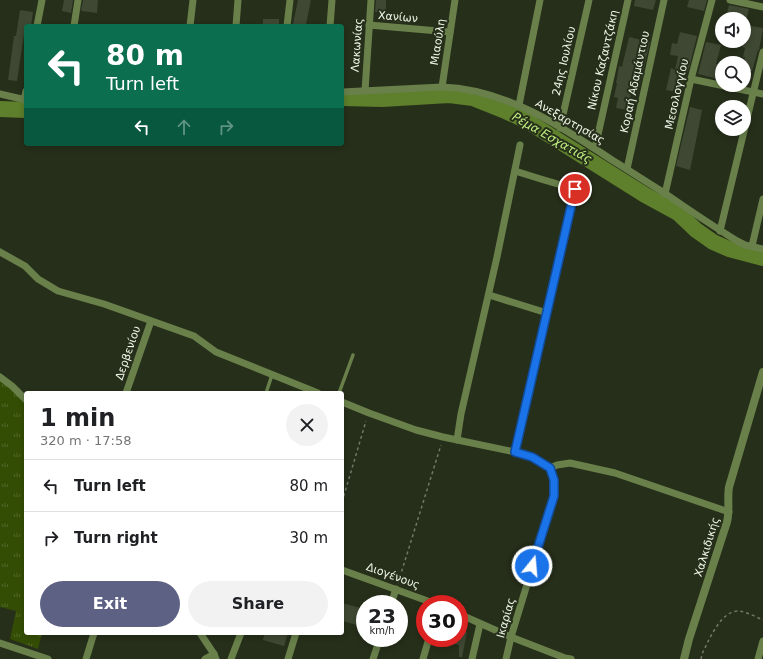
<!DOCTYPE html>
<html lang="en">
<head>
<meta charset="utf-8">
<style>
  body { margin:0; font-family:"DejaVu Sans",sans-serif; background:#f2f2f2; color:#202124; height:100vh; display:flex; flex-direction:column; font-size:15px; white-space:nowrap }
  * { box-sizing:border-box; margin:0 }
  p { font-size:13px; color:#757577 }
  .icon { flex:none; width:22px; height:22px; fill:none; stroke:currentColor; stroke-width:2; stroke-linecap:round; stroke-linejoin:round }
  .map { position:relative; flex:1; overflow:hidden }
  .panel { position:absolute; left:24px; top:391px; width:320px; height:244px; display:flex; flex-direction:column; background:#fff; border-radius:4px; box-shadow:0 2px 6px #0003 }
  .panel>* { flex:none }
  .banner { position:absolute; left:24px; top:24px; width:320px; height:122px; border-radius:4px; box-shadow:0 2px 6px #0003; background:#0b6e4f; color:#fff; overflow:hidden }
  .controls { position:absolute; left:715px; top:12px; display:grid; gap:8px }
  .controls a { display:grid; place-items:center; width:36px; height:36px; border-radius:50%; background:#fff; box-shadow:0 2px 6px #0003; font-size:20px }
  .speed { position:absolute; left:356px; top:595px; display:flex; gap:8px; font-size:20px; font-weight:700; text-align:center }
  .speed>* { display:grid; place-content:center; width:52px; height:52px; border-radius:50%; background:#fff; box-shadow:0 2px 6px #0003; line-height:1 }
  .speed small { font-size:10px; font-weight:400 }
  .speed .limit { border:6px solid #d22; background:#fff; color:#111 }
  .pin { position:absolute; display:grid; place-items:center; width:34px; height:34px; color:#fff; margin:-17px; border:2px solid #fff; border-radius:50%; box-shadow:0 1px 4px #0007 }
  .me { position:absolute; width:44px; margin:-22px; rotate:17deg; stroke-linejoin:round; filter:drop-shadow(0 0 3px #0008) }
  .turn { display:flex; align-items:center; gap:14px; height:84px; padding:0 16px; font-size:18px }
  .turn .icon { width:52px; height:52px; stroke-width:2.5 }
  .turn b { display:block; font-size:28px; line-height:34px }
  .lanes { display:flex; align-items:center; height:38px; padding:0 16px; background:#0003; justify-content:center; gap:20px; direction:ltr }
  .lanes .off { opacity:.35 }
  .round { display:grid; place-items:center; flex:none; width:42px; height:42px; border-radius:21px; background:#f2f2f2 }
  .head { display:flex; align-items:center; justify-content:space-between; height:68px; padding:0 16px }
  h1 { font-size:24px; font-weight:600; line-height:30px }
  .button { display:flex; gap:8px; margin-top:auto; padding:8px 16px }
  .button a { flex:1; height:46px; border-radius:24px; background:#5d6285; color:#fff; font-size:16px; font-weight:600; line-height:46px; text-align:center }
  .button a+a { background:#f2f2f2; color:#202124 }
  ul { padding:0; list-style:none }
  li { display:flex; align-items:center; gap:12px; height:52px; padding:0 16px; border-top:1px solid #e0e0e0 }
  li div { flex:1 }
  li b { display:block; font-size:15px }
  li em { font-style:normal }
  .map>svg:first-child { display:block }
  .grass { fill:url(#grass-tufts) }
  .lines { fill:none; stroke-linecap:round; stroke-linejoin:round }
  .river { stroke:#5e7f2b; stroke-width:16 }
  .building { fill:#3e4832 }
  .path { stroke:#707966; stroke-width:1.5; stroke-dasharray:3 3; stroke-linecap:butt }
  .service { stroke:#69804b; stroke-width:3.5 }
  .minor { stroke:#69804b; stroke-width:7 }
  .tertiary { stroke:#69804b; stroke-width:8 }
  .route-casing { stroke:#114b97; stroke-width:10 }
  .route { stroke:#1a73e8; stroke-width:7 }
  .labels { text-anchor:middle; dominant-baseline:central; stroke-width:4; stroke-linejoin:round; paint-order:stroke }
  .street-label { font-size:11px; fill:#eff6e8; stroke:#262f1a }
  .water-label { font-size:12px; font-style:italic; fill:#c1f182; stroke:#262f1a }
</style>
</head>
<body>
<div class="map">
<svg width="763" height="659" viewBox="0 0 763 659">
  <defs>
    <pattern id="grass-tufts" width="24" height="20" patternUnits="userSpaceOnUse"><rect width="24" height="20" fill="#344d04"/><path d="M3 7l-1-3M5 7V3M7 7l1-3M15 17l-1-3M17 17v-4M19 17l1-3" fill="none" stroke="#526729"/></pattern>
  </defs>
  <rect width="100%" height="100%" fill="#262f1a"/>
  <path class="grass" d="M0,373l18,14 8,10v236h16l-4,16 -28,-10 6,-28 -16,-4z"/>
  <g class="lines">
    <g class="river">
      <path d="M342,98l40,1 67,-4 24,3 30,12 24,11 118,74 33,18 18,17 17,12 16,7 34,9"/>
      <path d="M0,109l26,1"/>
    </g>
  </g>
  <g class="building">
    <path d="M64,0h9l-2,13 -9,-2z"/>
    <path d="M83,0h15l-1,13 -16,-2z"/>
    <path d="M298,0h13l-5,24h-13z"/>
    <path d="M376,0h10v12h-11z"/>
    <path d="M635,0h21l-3,10 -19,-4z"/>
    <path d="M689,0h18l-3,11 -17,-4z"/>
    <path d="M729,5l20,4 -3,11 -6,-1v-3l-13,-3z"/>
    <path d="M20,10l13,2 -2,14h-5v8h-2l-7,47 -9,-1 6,-44h2z"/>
    <path d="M386,12l19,1 -1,10 -18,-2z"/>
    <rect x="263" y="19" width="16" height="7"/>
    <path d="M751,26l12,2 -4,22h-1l-6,21 -8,-2v-6h-1l2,-6h-2l2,-9 -3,-1 2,-10 4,1z"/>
    <path d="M680,32l17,4 -9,36h-3l-4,21 -15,-3 5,-22 4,2 3,-14 -8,-1 2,-12 5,1z"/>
    <path d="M629,37l21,5 -11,46 -7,-2 -4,24 -12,-2 2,-10 -4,-1 3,-14h-1l3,-17 3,1z"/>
    <path d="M706,42l15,3 -5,19 6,1 -3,14 -21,-5z"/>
    <path d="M690,107l12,3 -5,26 -7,34 -14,-4z"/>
    <path d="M342,603l19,5 -4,17 -15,-4z"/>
    <path d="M459,630l8,2 -5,25h-3v-12l-17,-4 1,-3h16z"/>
    <path d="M265,633h23l-4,13 -21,-6z"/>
  </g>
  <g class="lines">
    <g class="path">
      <path d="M342,502l24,-81"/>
      <path d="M398,583l43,-138"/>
      <path d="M701,659l1,-5c7,-14 19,-44 37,-43 8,1 17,6 24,9"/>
    </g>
    <g class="service">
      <path d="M266,393l6,-18"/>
      <path d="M339,393l14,-38"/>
    </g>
    <g class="minor">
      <path d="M730,0l33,7"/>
      <path d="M369,25l81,7"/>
      <path d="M37,26l5,-26"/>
      <path d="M74,26l4,-26"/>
      <path d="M190,26l3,-26"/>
      <path d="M236,26l2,-26"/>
      <path d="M287,26l3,-26"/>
      <path d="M330,26l2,-26"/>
      <path d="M691,79l72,15"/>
      <path d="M442,87l13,-87"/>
      <path d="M365,91l6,-91"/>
      <path d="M342,92l100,-5c63,2 119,39 170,73 18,11 36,23 54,34 23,16 47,32 71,47l8,4 18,4"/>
      <path d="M0,94l26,6"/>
      <path d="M24,100l2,-9"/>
      <path d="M519,105l21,-105"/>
      <path d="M560,128l29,-128"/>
      <path d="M595,148l33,-148"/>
      <path d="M627,169l37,-169"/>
      <path d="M515,171l29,9 31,9 -60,263"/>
      <path d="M665,194l26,-115 21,-79"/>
      <path d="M720,231l43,-179"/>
      <path d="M752,246l11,-47"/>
      <path d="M0,252l25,14 13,13 20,12 46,13 90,32 22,16 102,41"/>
      <path d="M489,295l58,18"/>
      <path d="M0,377l12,9 14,14"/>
      <path d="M126,393l25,-72"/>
      <path d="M342,402l27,11 47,17 27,7 72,15 17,5 18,11 7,-3 13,-2 45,10 114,39"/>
      <path d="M457,440l4,-26 36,-157 23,-112"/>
      <path d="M342,570l94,34"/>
      <path d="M391,604l5,-15"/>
      <path d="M459,614l52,23 54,21 6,1"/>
      <path d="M200,633l14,21 2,5"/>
      <path d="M0,643l48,16"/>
      <path d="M86,659l8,-26"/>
      <path d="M205,659l9,-5"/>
      <path d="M231,659l10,-26"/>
      <path d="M288,659l8,-26"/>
      <path d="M373,659l7,-21"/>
      <path d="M423,659l6,-21"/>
      <path d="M472,659l8,-35"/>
      <path d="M506,659l5,-22 43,-141v-16l-4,-12"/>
      <path d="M758,659l5,-18"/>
    </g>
    <path class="tertiary" d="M684,659l5,-20 38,-117c3,-12 0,-24 2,-35l34,-115"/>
  </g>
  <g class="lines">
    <defs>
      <path id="route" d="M532,566l22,-70v-16l-4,-12 -18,-11 -17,-5 60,-263"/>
    </defs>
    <use href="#route" class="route-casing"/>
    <use href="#route" class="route"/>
  </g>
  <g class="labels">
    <g class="street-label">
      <text transform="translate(398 17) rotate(5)">Χανίων</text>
      <text transform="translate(438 42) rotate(-81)">Μιαούλη</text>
      <text transform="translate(357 45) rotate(-86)">Λακωνίας</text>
      <text transform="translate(603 60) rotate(-77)">Νίκου Καζαντζάκη</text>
      <text transform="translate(564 61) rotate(-77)">24ης Ιουλίου</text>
      <text transform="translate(635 82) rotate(-78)">Κοραή Αδαμάντιου</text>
      <text transform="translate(677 94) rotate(-77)">Μεσολογγίου</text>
      <text transform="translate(570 122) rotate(30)">Ανεξαρτησίας</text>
      <text transform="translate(128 353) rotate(-71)">Δερβενίου</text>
      <text transform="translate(707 547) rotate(-73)">Χαλκιδικής</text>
      <text transform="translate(393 576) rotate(20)">Διογένους</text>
      <text transform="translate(506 618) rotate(-74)">Ικαρίας</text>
    </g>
    <g class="water-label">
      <text transform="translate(552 138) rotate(30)">Ρέμα Εσχατιάς</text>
    </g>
  </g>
</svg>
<div class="controls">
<a><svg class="icon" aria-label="sound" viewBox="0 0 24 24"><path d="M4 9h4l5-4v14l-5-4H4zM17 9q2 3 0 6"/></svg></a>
<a><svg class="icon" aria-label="search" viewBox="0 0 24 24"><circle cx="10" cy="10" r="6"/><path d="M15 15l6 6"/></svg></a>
<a><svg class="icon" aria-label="layers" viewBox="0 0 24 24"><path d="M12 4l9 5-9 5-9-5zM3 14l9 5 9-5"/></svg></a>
</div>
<div class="speed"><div>23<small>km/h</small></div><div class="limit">30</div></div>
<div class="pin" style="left:575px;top:189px;background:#d93025"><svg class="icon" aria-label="arrive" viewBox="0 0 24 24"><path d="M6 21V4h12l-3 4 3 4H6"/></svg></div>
<svg class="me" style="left:532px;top:566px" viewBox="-20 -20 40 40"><circle r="17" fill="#1a73e8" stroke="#fff" stroke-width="3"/><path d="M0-11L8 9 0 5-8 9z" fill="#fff"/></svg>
<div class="banner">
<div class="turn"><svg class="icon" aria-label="left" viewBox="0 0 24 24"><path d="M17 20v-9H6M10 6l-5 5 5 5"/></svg><div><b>80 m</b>Turn left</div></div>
<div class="lanes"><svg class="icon" aria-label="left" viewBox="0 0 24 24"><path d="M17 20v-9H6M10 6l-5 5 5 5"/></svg><svg class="icon off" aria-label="ahead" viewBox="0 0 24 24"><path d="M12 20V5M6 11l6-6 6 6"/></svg><svg class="icon off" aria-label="right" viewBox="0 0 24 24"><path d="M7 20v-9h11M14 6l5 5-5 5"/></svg></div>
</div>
<section class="panel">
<div class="head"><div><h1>1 min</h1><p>320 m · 17:58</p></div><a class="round"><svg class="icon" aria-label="close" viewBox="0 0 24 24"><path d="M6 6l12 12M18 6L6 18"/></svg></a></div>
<ul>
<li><svg class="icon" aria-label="left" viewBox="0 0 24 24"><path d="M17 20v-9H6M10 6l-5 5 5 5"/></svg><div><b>Turn left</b></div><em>80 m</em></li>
<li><svg class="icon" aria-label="right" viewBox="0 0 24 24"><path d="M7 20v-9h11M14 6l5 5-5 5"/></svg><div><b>Turn right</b></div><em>30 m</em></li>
</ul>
<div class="button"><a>Exit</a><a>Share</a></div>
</section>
</div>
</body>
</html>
